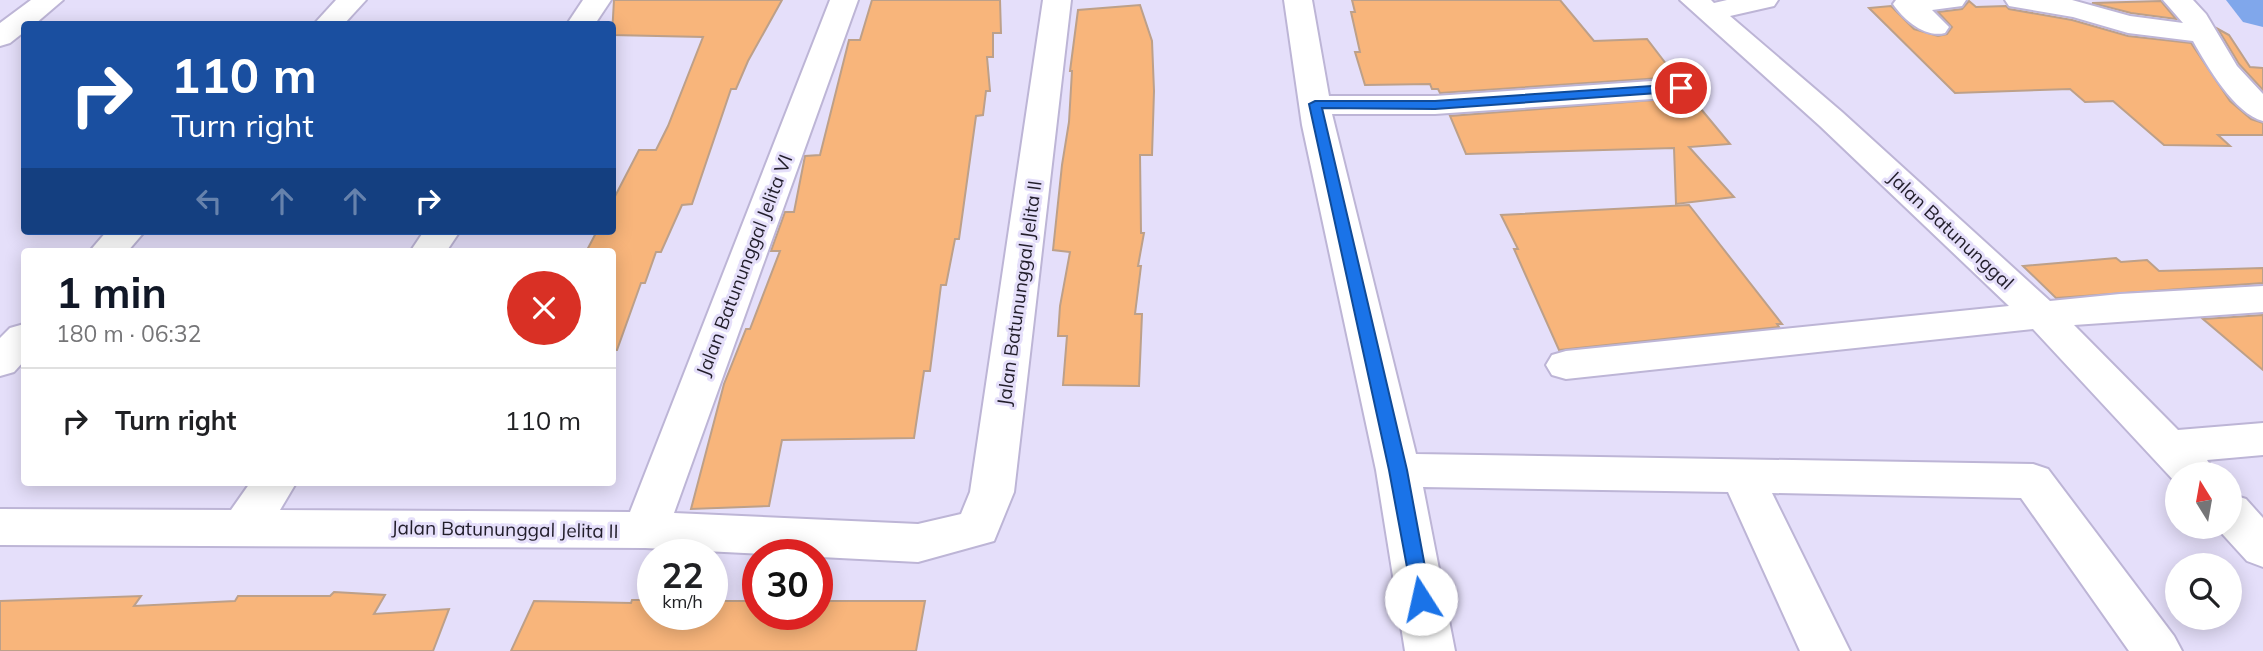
<!DOCTYPE html>
<html lang="en">
<head>
<meta charset="utf-8">
<style>
  body { margin:0; font-family:Mulish,sans-serif; background:#f6f6f6; color:#202124; height:100vh; display:flex; flex-direction:column; font-size:26px; white-space:nowrap }
  * { box-sizing:border-box; margin:0 }
  p { font-size:23px; color:#757577 }
  .icon { flex:none; width:38px; height:38px; fill:none; stroke:currentColor; stroke-width:2; stroke-linecap:round; stroke-linejoin:round }
  .map { position:relative; flex:1; overflow:hidden }
  .details { position:absolute; left:21px; top:248px; width:595px; height:238px; display:flex; flex-direction:column; background:#fff; border-radius:7px; box-shadow:0 4px 18px #0003 }
  .details>* { flex:none }
  .banner { position:absolute; left:21px; top:21px; width:595px; height:214px; border-radius:7px; box-shadow:0 4px 18px #0003; background:#1a4fa0; color:#fff; overflow:hidden }
  .needle { width:46px; rotate:349deg }
  .tools { position:absolute; left:2165px; top:462px; display:grid; gap:14px }
  .tools a { display:grid; place-items:center; width:77px; height:77px; border-radius:50%; background:#fff; box-shadow:0 4px 18px #0003; font-size:35px }
  .speed { position:absolute; left:637px; top:539px; display:flex; gap:14px; font-size:35px; font-weight:700; text-align:center }
  .speed>* { display:grid; place-content:center; width:91px; height:91px; border-radius:50%; background:#fff; box-shadow:0 4px 18px #0003; line-height:1 }
  .speed small { font-size:18px; font-weight:400 }
  .speed .limit { border:10px solid #d22; background:#fff; color:#111 }
  .pin { position:absolute; display:grid; place-items:center; width:60px; height:60px; color:#fff; margin:-30px; border:4px solid #fff; border-radius:50%; box-shadow:0 2px 7px #0007 }
  .me { position:absolute; width:77px; margin:-38px; rotate:350deg; stroke-linejoin:round; filter:drop-shadow(0 0 5px #0008) }
  .turn { display:flex; align-items:center; gap:24px; height:147px; padding:0 35px; font-size:32px }
  .turn .icon { width:91px; height:91px; stroke-width:2.5 }
  .turn b { display:block; font-size:49px; line-height:60px }
  .lanes { display:flex; align-items:center; height:66px; padding:0 35px; background:#0003; justify-content:center; gap:35px; direction:ltr }
  .lanes .off { opacity:.35 }
  .round { display:grid; place-items:center; flex:none; width:74px; height:74px; border-radius:37px; background:#f6f6f6 }
  .overview { display:flex; align-items:center; justify-content:space-between; height:119px; padding:0 35px }
  h1 { font-size:42px; font-weight:700; line-height:52px; color:#111827 }
  ul { padding:0; list-style:none }
  li { display:flex; align-items:center; gap:21px; height:105px; padding:0 35px; border-top:2px solid #e0e0e0 }
  li div { flex:1 }
  li b { display:block; font-size:26px }
  li em { font-style:normal }
  .map>svg:first-child { display:block }
  .lines { fill:none; stroke-linecap:round; stroke-linejoin:round }
  .river { fill:#80a7eb; fill-rule:evenodd }
  .building { fill:#f8b57b; stroke:#bda089; stroke-width:2 }
  .minor-casing { stroke:#bdb5d6; stroke-width:4 }
  .minor { fill:#fff; fill-rule:evenodd }
  .route { fill:#1a73e8; stroke:#114b97; stroke-width:2 }
  .labels { text-anchor:middle; dominant-baseline:central; stroke-width:6; stroke-linejoin:round; paint-order:stroke }
  .street-label { font-size:19px; fill:#211d2a; stroke:#e5dffa }
</style>
</head>
<body>
<div class="map">
<svg width="2263" height="651" viewBox="0 0 2263 651">
  <rect width="100%" height="100%" fill="#e5dffa"/>
  <g class="lines">
    <path class="river" d="M2226,0h37v27l-20,-5z"/>
  </g>
  <g class="building">
    <path d="M614,0h168l-34,61 -12,28h-5l-39,115 -10,1 -21,47h-5l-11,31h-4l-24,67h-5v-98h-26l11,-21h15v-29l27,-52h17l12,-24 35,-89 -91,-2z"/>
    <path d="M872,0h128l1,33h-8v24h-6l3,34h-4l-3,24 -7,1 -17,123h-4l-9,46h-5l-11,86h-6l-10,67 -132,2 -13,66 -78,3 33,-125 22,-55h4l30,-78h-9l14,-39h9l11,-56 15,-1 29,-115h11z"/>
    <path d="M1352,0h208l34,41 53,-2 29,38 -236,16 -2,-4h-6l-2,-5 -65,1 -10,-33h5l-9,-40h4z"/>
    <path d="M1969,1l7,6 30,-1 3,3 63,11 56,16 63,7 39,58 21,18 12,4v12h-45l12,11 -66,-1 -51,-44 -28,1 -15,-13 -115,4 -86,-85 22,-2 23,23 24,7 9,-2 5,-7 -14,-15 24,-3z"/>
    <path d="M2161,1l15,18 -45,-6 -39,-10z"/>
    <path d="M1140,5l12,36 2,50 -2,64h-12l1,78h3l-6,33h3l-6,48h7l-3,72 -76,-1 4,-49h-9l2,-30 10,-54 -17,-2 9,-85 7,-43 3,-51h-2l8,-61z"/>
    <path d="M2218,29l11,6 21,32 13,1v22l-24,-26z"/>
    <path d="M1691,97l39,47 -41,3 45,50 -58,7 -2,-56 -208,6 -16,-38z"/>
    <path d="M1689,205l93,119h-5l2,3 -220,23 -45,-101h4l-17,-34z"/>
    <path d="M2116,258l5,4 26,-2 12,11 104,-3v15l-207,15 -33,-32z"/>
    <path d="M2263,315v55l-60,-51z"/>
    <path d="M334,592l51,3 -11,19 75,-5 -16,42h-433v-50l141,-5 -7,10 101,-5 3,-5h92z"/>
    <path d="M632,600h21v14h59v-13h46v13h59v-13h108l-9,50h-405l23,-50 97,2z"/>
  </g>
  <g class="lines">
    <defs>
      <g id="minor">
        <path d="M31,0h32l-28,24h-11v8l-14,11 -10,3v-23z"/>
        <path d="M336,0h30l-22,24h-30z"/>
        <path d="M583,0h28l-16,24h-28z"/>
        <path d="M830,0h28l-184,513 244,11 43,-10 9,-22 73,-492h28l-57,492 -20,49 -76,21 -273,-14 -645,-3v-36l231,1 19,-27h46l-16,27 350,2z"/>
        <path d="M1284,0h28l17,96h106l246,-17 11,3 4,6 -4,6 -11,3 -246,17h-103l84,340 617,10 15,5 126,167 8,15h-53l-108,-153 -249,-5 78,158h-50l-72,-159 -305,-5 32,164h-50l-29,-181 -74,-345z"/>
        <path d="M1680,0h31l3,3 13,-3h51l-4,6 -44,10 112,96 208,189 70,-7 143,-8v26l-189,13 104,105 85,-7v32l-56,5 9,14h-39v10l-144,-155 -467,50 -14,-4 -6,-10 6,-10 14,-4 443,-45 -189,-180z"/>
        <path d="M1896,0h70l-4,6 -30,4 17,17 -4,6c-20,5 -41,-13 -52,-29z"/>
        <path d="M2005,0h67l58,16 53,7 -20,-23h30l13,14 31,52 26,28v27c-28,-7 -56,-55 -70,-80l-65,-8 -55,-16 -64,-11z"/>
        <path d="M107,231h38l-18,21h-38z"/>
        <path d="M424,231h36l-14,21h-36z"/>
        <path d="M24,324v37l-10,11 -14,4v-38l10,-10z"/>
        <path d="M2230,494l16,5 17,19v49l-16,-6 -31,-34h14z"/>
      </g>
    </defs>
    <use href="#minor" class="minor-casing"/>
    <use href="#minor" class="minor"/>
  </g>
  <path class="route" d="M1681,84l7,4 -2,3 -251,18 -113,-1 85,362 24,129 -3,6 -7,2 -7,-2 -25,-135 -80,-366 6,-3h120z"/>
  <g class="labels">
    <g class="street-label">
      <text transform="translate(1951 230) rotate(43)">Jalan Batununggal</text>
      <text transform="translate(744 265) rotate(-69)">Jalan Batununggal Jelita VI</text>
      <text transform="translate(1019 293) rotate(-82)">Jalan Batununggal Jelita II</text>
      <text transform="translate(505 529) rotate(1)">Jalan Batununggal Jelita II</text>
    </g>
  </g>
</svg>
<div class="tools">
<a><svg class="needle" viewBox="-14 -14 28 28"><path d="M0-13l5 13h-10z" fill="#e53935"/><path d="M0 13l5-13h-10z" fill="#757577"/></svg></a>
<a><svg class="icon" aria-label="search" viewBox="0 0 24 24"><circle cx="10" cy="10" r="6"/><path d="M15 15l6 6"/></svg></a>
</div>
<div class="speed"><div>22<small>km/h</small></div><div class="limit">30</div></div>
<div class="pin" style="left:1681px;top:88px;background:#d93025"><svg class="icon" aria-label="arrive" viewBox="0 0 24 24"><path d="M6 21V4h12l-3 4 3 4H6"/></svg></div>
<svg class="me" style="left:1421px;top:599px" viewBox="-20 -20 40 40"><circle r="19" fill="#fff"/><path d="M0-13L10 11 0 6-10 11z" fill="#1a73e8"/></svg>
<div class="banner">
<div class="turn"><svg class="icon" aria-label="right" viewBox="0 0 24 24"><path d="M7 20v-9h11M14 6l5 5-5 5"/></svg><div><b>110 m</b>Turn right</div></div>
<div class="lanes"><svg class="icon off" aria-label="left" viewBox="0 0 24 24"><path d="M17 20v-9H6M10 6l-5 5 5 5"/></svg><svg class="icon off" aria-label="ahead" viewBox="0 0 24 24"><path d="M12 20V5M6 11l6-6 6 6"/></svg><svg class="icon off" aria-label="ahead" viewBox="0 0 24 24"><path d="M12 20V5M6 11l6-6 6 6"/></svg><svg class="icon" aria-label="right" viewBox="0 0 24 24"><path d="M7 20v-9h11M14 6l5 5-5 5"/></svg></div>
</div>
<section class="details">
<div class="overview"><div><h1>1 min</h1><p>180 m · 06:32</p></div><a class="round" style="background:#d93025;color:#fff"><svg class="icon" aria-label="close" viewBox="0 0 24 24"><path d="M6 6l12 12M18 6L6 18"/></svg></a></div>
<ul>
<li><svg class="icon" aria-label="right" viewBox="0 0 24 24"><path d="M7 20v-9h11M14 6l5 5-5 5"/></svg><div><b>Turn right</b></div><em>110 m</em></li>
</ul>
</section>
</div>
</body>
</html>
